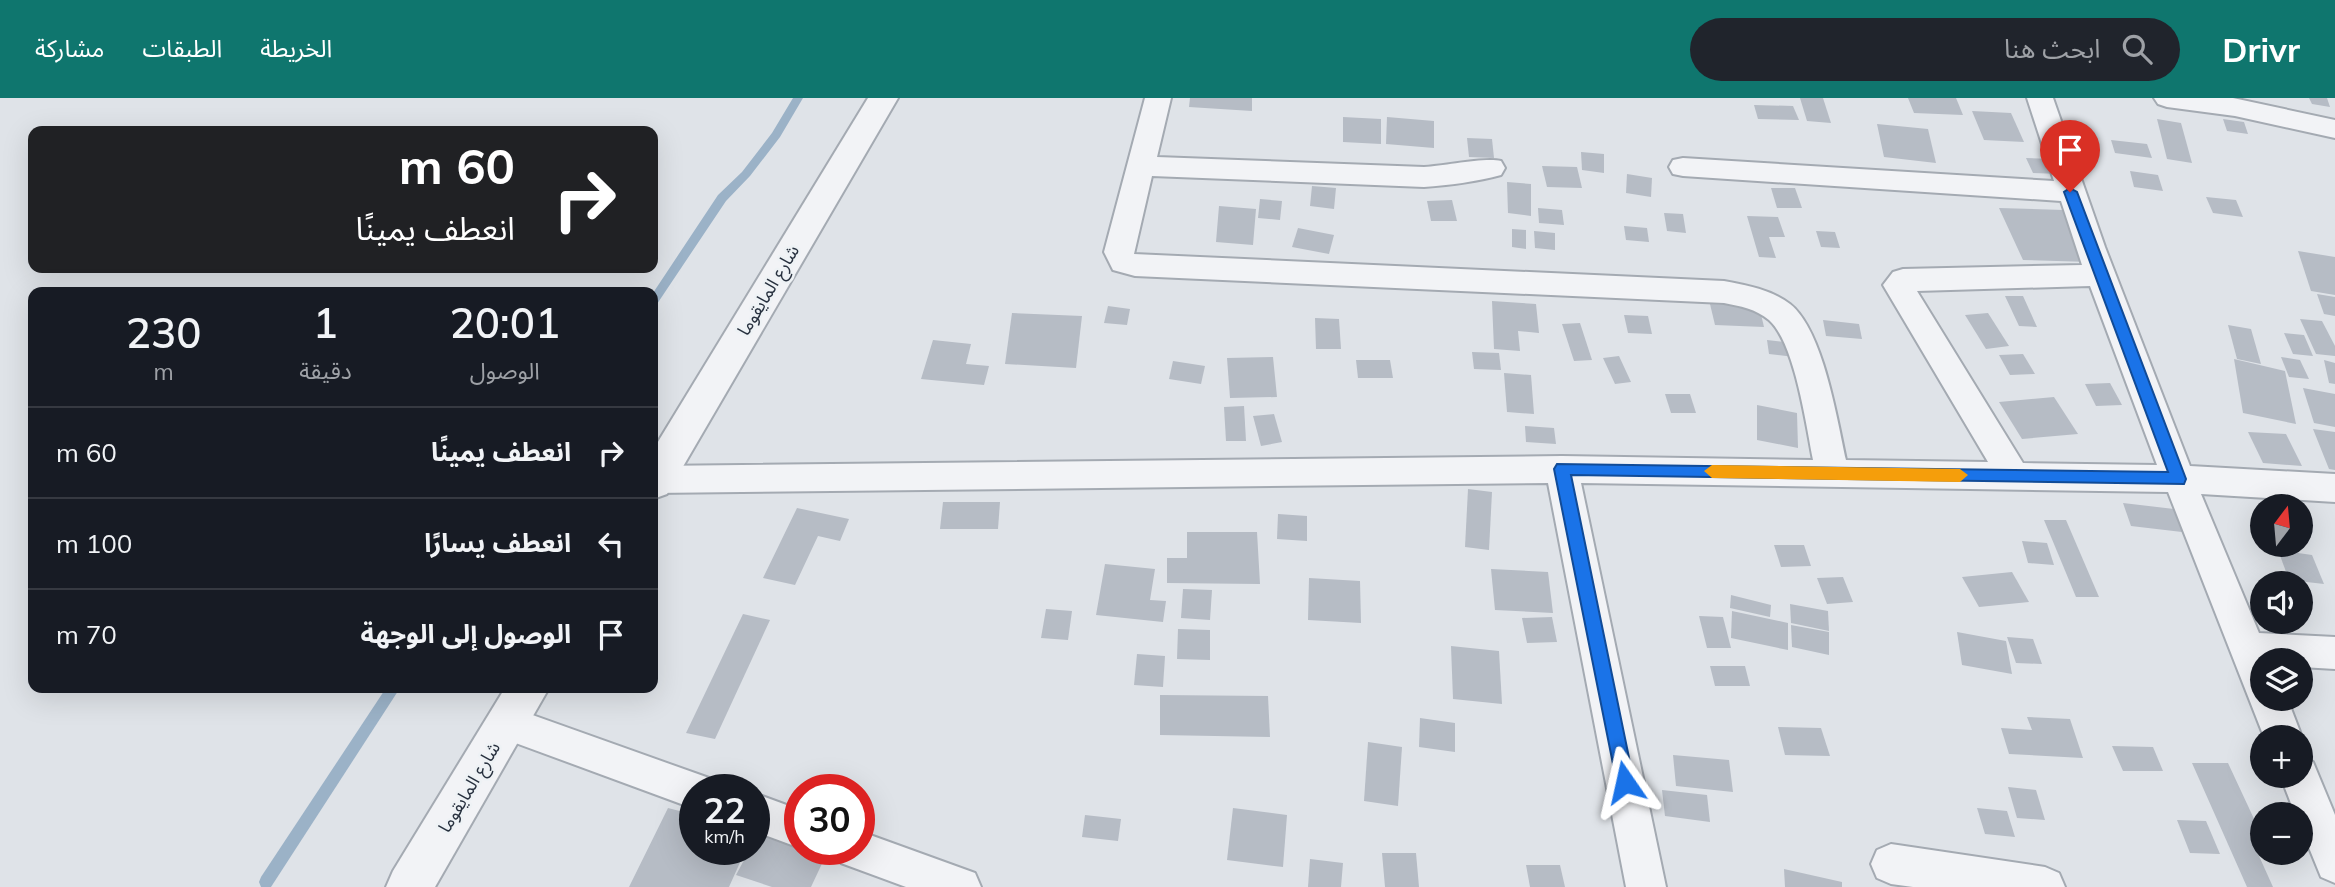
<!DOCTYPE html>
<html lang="ar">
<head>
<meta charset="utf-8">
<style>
  body { margin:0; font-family:Mulish,"Noto Sans Arabic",sans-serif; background:#20242c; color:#f1f3f6; direction:rtl; height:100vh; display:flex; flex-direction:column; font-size:26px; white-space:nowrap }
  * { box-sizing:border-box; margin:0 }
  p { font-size:23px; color:#9ea1a6 }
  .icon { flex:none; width:38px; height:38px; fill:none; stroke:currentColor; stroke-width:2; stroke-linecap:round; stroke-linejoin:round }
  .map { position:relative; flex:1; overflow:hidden; direction:ltr }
  .drawer { position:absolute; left:28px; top:189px; width:630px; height:406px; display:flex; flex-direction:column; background:#171b24; border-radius:14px; box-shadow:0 7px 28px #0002; direction:rtl }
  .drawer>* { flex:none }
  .banner { position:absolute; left:28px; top:28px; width:630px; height:147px; border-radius:14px; box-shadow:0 7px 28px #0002; direction:rtl; background:#202124; color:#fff; overflow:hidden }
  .needle { width:46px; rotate:16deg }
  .controls { position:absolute; left:2250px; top:396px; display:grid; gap:14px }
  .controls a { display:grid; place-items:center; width:63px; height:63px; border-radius:50%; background:#171b24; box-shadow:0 7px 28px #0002; font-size:35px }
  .speed { position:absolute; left:679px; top:676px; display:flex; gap:14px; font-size:35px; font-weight:700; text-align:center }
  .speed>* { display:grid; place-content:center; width:91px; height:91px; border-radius:50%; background:#171b24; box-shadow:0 7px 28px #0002; line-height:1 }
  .speed small { font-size:18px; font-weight:400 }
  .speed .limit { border:10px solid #d22; background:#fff; color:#111 }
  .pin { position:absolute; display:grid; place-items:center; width:60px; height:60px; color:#fff; margin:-72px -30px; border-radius:50% 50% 50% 0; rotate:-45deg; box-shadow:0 0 7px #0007 }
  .pin .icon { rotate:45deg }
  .me { position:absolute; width:77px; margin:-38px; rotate:349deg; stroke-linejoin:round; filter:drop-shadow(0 0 5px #0008) }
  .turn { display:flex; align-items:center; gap:24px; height:147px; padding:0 28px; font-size:32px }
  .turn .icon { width:91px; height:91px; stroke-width:2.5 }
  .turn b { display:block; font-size:49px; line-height:60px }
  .eta { display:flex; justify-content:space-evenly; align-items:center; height:119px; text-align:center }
  .eta b { font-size:42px; font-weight:600; line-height:49px }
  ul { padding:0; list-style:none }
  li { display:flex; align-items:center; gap:21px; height:91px; padding:0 28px; border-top:2px solid #363941 }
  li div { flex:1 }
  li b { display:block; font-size:26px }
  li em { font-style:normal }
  header { display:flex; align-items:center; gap:42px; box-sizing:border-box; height:98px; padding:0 35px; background:#0f766e; color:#fff }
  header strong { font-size:33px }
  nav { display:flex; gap:38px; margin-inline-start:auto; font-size:24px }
  .search { width:490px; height:63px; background:#20242c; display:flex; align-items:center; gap:18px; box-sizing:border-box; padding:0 24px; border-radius:38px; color:#9ea1a6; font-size:26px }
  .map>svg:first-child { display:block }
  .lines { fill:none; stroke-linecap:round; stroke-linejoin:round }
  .stream { fill:#9bb2c7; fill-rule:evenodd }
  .building { fill:#b6bcc5 }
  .minor-casing { stroke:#a4aab2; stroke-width:4 }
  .tertiary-casing { stroke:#a4aab2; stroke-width:4 }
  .minor { fill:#f2f3f6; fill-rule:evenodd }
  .tertiary { fill:#f2f3f6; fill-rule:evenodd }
  .route { fill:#1a73e8; stroke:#114b97; stroke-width:2 }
  .slow { fill:#f59e0b }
  .labels { text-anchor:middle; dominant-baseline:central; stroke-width:5; stroke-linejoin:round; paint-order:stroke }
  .street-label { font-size:18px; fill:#28313f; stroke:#eef2f5 }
</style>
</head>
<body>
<header>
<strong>Drivr</strong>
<div class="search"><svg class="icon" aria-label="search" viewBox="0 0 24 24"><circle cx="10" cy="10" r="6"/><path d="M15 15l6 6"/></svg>ابحث هنا</div>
<nav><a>الخريطة</a><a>الطبقات</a><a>مشاركة</a></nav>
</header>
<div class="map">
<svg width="2335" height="789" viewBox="0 0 2335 789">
  <rect width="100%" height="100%" fill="#dfe3e8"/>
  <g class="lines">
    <g class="stream">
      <path d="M793,0h10l-23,39 -30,39 -24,25 -69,103 -4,1v-12l65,-98 24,-23 30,-39z"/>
      <path d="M386,590h14l-129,199h-10l-2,-5 2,-5z"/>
    </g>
  </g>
  <g class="building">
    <path d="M1190,0h62v13l-63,-4z"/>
    <path d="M1800,0h23l8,25 -24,-2z"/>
    <path d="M1908,0h48l7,17 -49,-2z"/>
    <path d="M2309,0h18l3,9 -18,-3z"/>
    <path d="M1754,7l39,1 6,14 -41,-1z"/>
    <path d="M1972,13l39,2 13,29 -40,-2z"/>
    <path d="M1343,19l38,2v25l-38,-2z"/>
    <path d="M1387,19l47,4v27l-48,-4z"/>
    <path d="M2157,21l24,4 11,40 -25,-4z"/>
    <path d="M2223,21l21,3 4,12 -21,-3z"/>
    <path d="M1877,26l51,5 8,34 -52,-6z"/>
    <path d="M1467,40l25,1 2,19 -25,-1z"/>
    <path d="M2111,42l36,4 5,14 -37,-5z"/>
    <path d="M1581,54l23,2v19l-22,-3z"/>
    <path d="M2026,60l26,1 7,15 -26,-1z"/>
    <path d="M1542,68l35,1 5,21 -35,-1z"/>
    <path d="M2130,73l28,4 5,16 -29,-4z"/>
    <path d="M1627,76l25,4 -1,19 -25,-4z"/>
    <path d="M1507,84l24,2v32l-23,-3z"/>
    <path d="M1312,88l24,2 -2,21 -24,-3z"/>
    <path d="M1771,90h24l7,20h-25z"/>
    <path d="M2206,99l30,3 7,17 -30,-4z"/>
    <path d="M1260,101l22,2 -2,19 -22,-2z"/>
    <path d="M1452,102l5,21h-26l-4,-20z"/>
    <path d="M1219,108l37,3 -3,36 -37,-3z"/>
    <path d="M1538,110l24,2 2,15 -25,-2z"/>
    <path d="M1999,110l65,2 26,52 -67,-2z"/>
    <path d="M1664,115l19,1 3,19 -19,-2z"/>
    <path d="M1747,118l31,1 7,20h-16l7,21 -17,-1z"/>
    <path d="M1624,128l23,2 2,14 -23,-2z"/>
    <path d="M1298,130l36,7 -5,19 -37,-7z"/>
    <path d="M1512,131l14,1v19l-14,-2z"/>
    <path d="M1534,133l21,2v17l-20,-2z"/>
    <path d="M1816,133l19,1 5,16 -19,-1z"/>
    <path d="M2298,153l37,6v38l-24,-4z"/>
    <path d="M2317,196l18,3v19l-11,-2z"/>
    <path d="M2005,198h18l14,31 -18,-1z"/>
    <path d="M1492,203l44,3 3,29 -21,-2 2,20 -26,-2z"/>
    <path d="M1710,206l49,2 5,21 -49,-2z"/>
    <path d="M1108,208l22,3 -3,16 -23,-2z"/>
    <path d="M1012,215l70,3 -6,52 -71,-4z"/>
    <path d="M1988,215l21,33 -23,3 -21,-34z"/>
    <path d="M1624,217l24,1 4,18 -24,-1z"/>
    <path d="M1315,220l24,1 2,30h-25z"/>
    <path d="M2300,221l22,2 13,25v10l-19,-2z"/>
    <path d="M1823,222l36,4 3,15 -36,-3z"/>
    <path d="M1580,225l12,37 -18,1 -12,-37z"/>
    <path d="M2228,227l23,4 10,35 -24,-5z"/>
    <path d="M2284,235l20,2 9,21 -20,-2z"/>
    <path d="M933,242l38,4 -5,20 23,2 -5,19 -63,-6z"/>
    <path d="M1767,242l42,5 2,14 -42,-5z"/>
    <path d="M1472,254l27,1 2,17 -27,-1z"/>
    <path d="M2023,256l12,20 -25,1 -11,-20z"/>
    <path d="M1619,258l12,26 -16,2 -12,-26z"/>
    <path d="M1273,259l4,40 -47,1 -3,-40z"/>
    <path d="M2281,259l19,3 9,19 -20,-2z"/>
    <path d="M2234,261l51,12 11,53 -53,-11z"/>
    <path d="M1356,262h34l3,18h-35z"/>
    <path d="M2324,262l11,3v21l-6,-1z"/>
    <path d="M1173,263l32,5 -4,18 -32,-5z"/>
    <path d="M1504,275l27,2 3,39 -27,-2z"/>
    <path d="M2110,285l12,22 -26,1 -11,-22z"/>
    <path d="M2303,290l32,6v33l-21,-4z"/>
    <path d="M1665,296h25l6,19h-25z"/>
    <path d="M2054,299l24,37 -56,5 -23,-37z"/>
    <path d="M1757,307l40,8 1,35 -41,-8z"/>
    <path d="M1244,308l2,35h-20l-2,-34z"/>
    <path d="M1274,316l8,28 -21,4 -8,-30z"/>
    <path d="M1525,328l29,2 2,16 -30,-2z"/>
    <path d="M2313,331l22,3v38l-6,-1z"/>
    <path d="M2248,334l38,2 16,32 -39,-3z"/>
    <path d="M1468,391l24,3 -3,58 -24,-3z"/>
    <path d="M943,404h57l-2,27h-58z"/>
    <path d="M2123,405l68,8 8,23 -68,-8z"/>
    <path d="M797,410l52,11 -9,22 -22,-5 -23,49 -32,-7z"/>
    <path d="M1278,416l29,2v25l-30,-2z"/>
    <path d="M2044,422h22l33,77h-23z"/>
    <path d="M1187,434h70l3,52 -93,-1v-25h20z"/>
    <path d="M2022,443l25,2 7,22 -26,-2z"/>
    <path d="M1774,447h30l7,21 -30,1z"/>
    <path d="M2278,452l34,5 12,29 -35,-4z"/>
    <path d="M1105,466l50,5 -5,31 16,1 -3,21 -67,-7z"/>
    <path d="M1491,471l57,3 5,41 -58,-3z"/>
    <path d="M2012,474l17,30 -50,5 -17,-30z"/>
    <path d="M1843,479l10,25 -26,2 -10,-26z"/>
    <path d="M1309,480l51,3 1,42 -53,-3z"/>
    <path d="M1183,491l29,1 -2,30 -29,-2z"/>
    <path d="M1731,497l40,10 -1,12 -40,-9z"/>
    <path d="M1790,506l38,7 1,20 -38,-8z"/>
    <path d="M1046,511l26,2 -4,29 -27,-2z"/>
    <path d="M1732,513l56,12v27l-57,-12z"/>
    <path d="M743,516l27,6 -55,119 -29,-6z"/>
    <path d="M1699,518l24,1 8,31h-24z"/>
    <path d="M1552,519l5,25 -30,1 -5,-25z"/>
    <path d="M1791,527l38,7v23l-37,-8z"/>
    <path d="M1178,531l32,1v30l-33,-1z"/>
    <path d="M1957,534l49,9 6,33 -50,-9z"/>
    <path d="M2007,539l26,2 9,25 -26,-1z"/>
    <path d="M1451,548l48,5 3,53 -49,-5z"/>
    <path d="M1137,556l28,2 -2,31 -29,-2z"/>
    <path d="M1710,568h35l5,20h-35z"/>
    <path d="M1160,597l108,1 2,41 -110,-2z"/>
    <path d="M2027,619l43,2 13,39 -74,-4 -8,-26 31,2z"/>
    <path d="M1420,620l35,5v29l-36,-5z"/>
    <path d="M1778,629l43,1 9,28 -45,-1z"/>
    <path d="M1368,644l34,5 -4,59 -34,-5z"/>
    <path d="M2112,648l41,1 10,24h-40z"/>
    <path d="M1673,657l56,5 4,32 -57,-6z"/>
    <path d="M2192,665h36l34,73h-12l23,51h-26z"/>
    <path d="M2008,689l28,3 9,30 -28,-2z"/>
    <path d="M1662,692l45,5 3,27 -45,-6z"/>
    <path d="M668,710l27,7v34h51l-17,38h-100z"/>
    <path d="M1233,710l54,7 -4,52 -56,-7z"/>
    <path d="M1977,710l30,3 8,26 -30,-3z"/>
    <path d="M1085,717l36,4 -3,22 -36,-4z"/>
    <path d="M2177,722l29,1 14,33 -30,-1z"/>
    <path d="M758,734l42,14v3l26,6 -15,32h-39l-36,-12 14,-26h4z"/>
    <path d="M1382,755h34l3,34h-34z"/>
    <path d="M1310,761l33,4 -2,24h-33z"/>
    <path d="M1526,767h34l5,22h-35z"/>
    <path d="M1784,771l58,13v5h-57z"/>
  </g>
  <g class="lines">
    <defs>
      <g id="minor">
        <path d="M1145,0h26l-14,59 267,10c20,-1 61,-10 77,-6l4,7 -4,7c-26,7 -51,10 -77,12l-272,-11 -18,78 590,27c22,4 48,9 66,23 33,26 47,115 56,156l142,2 -105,-177 10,-13 10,-3 179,-4 -21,-64 -378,-25 -10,-2 -4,-7 4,-7 10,-2 371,23 -27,-83h26l52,149 85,219 145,8v28l-134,-8 58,139 76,4v32l-34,-2v-7h-38v38h24l15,39 -1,1 -37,-1 -96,-245 -587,-9 85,404h-40l-78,-404 -895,10 1,-27 908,-10 251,4c-7,-35 -18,-117 -44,-140 -13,-11 -29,-14 -45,-17l-589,-27 -22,-6 -9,-18zM2090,188l67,179 -134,-2 -106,-172z"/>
        <path d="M2154,0h79l102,22v18l-100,-22 -68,-9 -9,-3z"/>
        <path d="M507,608l202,72 4,11h-18v20l-201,-74 -6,-12 6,-12z"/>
        <path d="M2301,660l12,4 22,53v68l-14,-6 -20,-49v-14h-6l-15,-39h21z"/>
        <path d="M754,695l46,17v38l-46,-17z"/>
        <path d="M859,733l116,42 6,14h-75l-65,-24 -6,-14h24z"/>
        <path d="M1891,746l154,23 14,6 6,14h-152l-22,-3 -14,-6 -6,-14 6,-14z"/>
      </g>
      <g id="tertiary">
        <path d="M868,0h30l-231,396 -14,5v-49z"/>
        <path d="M505,590h44l-114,199h-49l7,-16z"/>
      </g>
    </defs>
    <use href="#minor" class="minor-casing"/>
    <use href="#tertiary" class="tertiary-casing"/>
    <use href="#minor" class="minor"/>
    <use href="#tertiary" class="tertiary"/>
  </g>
  <path class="route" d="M2070,90l7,4 109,287 -2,5 -613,-9 63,307 -3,7 -6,2 -7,-2 -64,-320 3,-5 611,8 -104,-280z"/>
  <path class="slow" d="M1712,367l248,4 8,6 -8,7 -248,-4 -8,-7z"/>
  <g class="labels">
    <g class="street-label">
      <text transform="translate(768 192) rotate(-59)">شارع المايقوما</text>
      <text transform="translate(469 689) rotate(-59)">شارع المايقوما</text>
    </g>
  </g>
</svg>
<div class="controls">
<a><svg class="needle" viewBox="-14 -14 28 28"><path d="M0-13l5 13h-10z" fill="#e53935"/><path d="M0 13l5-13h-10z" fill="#9ea1a6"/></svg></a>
<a><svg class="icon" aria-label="sound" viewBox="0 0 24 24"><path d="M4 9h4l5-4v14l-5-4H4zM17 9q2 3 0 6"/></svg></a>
<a><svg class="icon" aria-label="layers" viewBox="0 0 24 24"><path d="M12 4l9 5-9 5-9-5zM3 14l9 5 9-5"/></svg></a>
<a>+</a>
<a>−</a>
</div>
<div class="speed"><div>22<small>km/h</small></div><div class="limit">30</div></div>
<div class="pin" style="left:2070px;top:94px;background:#d93025"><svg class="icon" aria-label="arrive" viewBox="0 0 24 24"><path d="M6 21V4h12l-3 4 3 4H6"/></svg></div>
<svg class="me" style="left:1625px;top:684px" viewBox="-20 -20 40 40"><path d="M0-17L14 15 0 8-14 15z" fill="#1a73e8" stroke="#fff" stroke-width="4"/></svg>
<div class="banner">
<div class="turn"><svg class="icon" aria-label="right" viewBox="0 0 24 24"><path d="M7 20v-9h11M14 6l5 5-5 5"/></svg><div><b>60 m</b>انعطف يمينًا</div></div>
</div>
<section class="drawer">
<div class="eta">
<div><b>20:01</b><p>الوصول</p></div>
<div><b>1</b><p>دقيقة</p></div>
<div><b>230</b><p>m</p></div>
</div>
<ul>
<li><svg class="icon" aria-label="right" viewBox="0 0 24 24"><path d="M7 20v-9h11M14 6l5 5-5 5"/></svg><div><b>انعطف يمينًا</b></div><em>60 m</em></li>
<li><svg class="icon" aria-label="left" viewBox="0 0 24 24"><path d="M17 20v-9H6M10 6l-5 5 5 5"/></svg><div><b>انعطف يسارًا</b></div><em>100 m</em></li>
<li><svg class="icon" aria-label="arrive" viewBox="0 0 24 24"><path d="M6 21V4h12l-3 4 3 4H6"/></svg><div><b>الوصول إلى الوجهة</b></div><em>70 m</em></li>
</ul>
</section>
</div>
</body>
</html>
